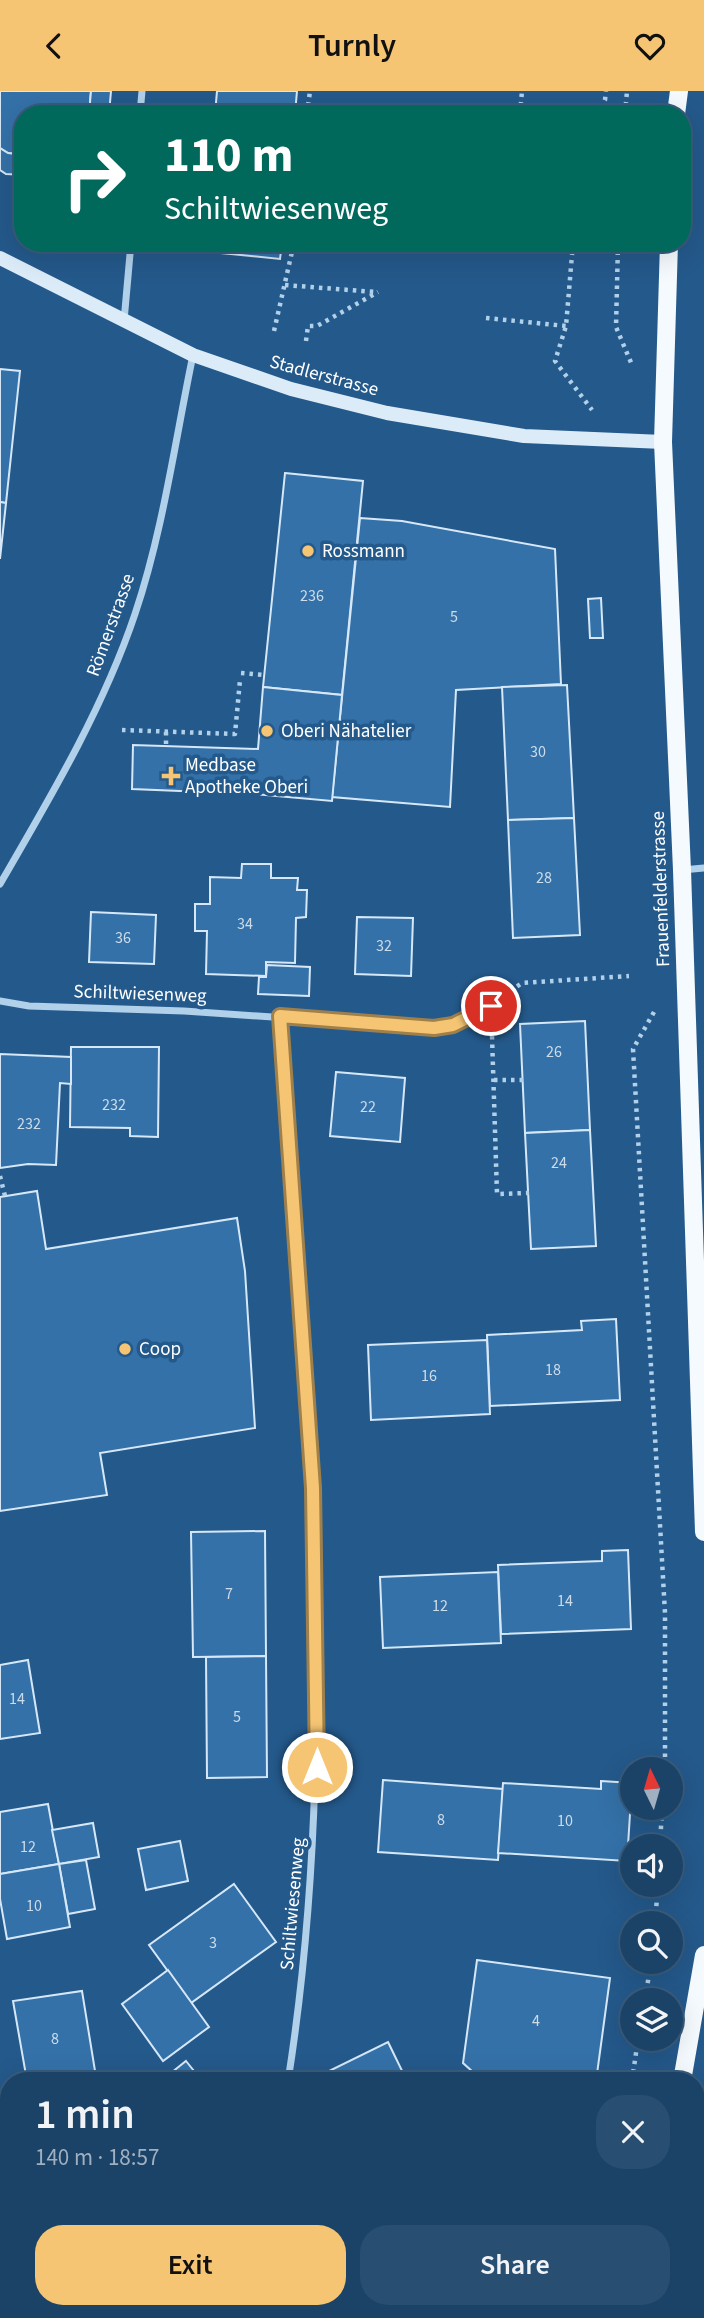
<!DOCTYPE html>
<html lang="en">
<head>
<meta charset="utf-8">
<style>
  body { margin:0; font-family:"Source Sans 3",sans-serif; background:#284e71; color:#f1f3f6; height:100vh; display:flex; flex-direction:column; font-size:26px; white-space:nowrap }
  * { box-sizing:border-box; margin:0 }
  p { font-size:23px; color:#a0b0c0 }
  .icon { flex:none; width:38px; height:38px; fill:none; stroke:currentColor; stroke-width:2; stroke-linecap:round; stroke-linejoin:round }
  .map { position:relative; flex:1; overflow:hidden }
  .panel { position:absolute; left:0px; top:1981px; width:705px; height:247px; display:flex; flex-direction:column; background:#1b4368; border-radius:28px 28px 0 0; box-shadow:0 7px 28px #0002,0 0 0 2px #395c7c }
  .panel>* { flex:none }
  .guide { position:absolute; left:14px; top:14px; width:677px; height:147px; border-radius:28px; box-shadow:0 7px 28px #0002,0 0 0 2px #395c7c; background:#00695c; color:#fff; overflow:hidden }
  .needle { width:46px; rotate:355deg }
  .tools { position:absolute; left:620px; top:1666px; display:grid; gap:14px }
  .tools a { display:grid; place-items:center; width:63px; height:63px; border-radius:50%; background:#1b4368; box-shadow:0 7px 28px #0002,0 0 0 2px #395c7c; font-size:35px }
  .pin { position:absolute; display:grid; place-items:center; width:60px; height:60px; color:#fff; margin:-30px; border:4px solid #fff; border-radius:50%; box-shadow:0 2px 7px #0007 }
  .me { position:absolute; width:77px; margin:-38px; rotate:0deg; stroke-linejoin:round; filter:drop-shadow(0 0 5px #0008) }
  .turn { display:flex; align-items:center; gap:24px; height:147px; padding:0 35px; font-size:32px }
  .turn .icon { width:91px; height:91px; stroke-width:2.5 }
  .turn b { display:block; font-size:49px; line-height:60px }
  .round { display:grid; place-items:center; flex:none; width:74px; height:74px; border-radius:28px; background:#284e71 }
  .headline { display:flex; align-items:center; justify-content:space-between; height:119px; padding:0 35px }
  h1 { font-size:42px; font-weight:600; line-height:52px }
  .primary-button { display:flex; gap:14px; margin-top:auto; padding:14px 35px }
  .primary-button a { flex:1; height:80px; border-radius:28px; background:#f5c574; color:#111; font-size:28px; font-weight:600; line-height:80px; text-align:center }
  .primary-button a+a { background:#284e71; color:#f1f3f6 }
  header { display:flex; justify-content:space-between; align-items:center; height:91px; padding:0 35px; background:#f5c574; color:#111; font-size:32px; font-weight:600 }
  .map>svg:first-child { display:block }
  .building { fill:#3471a8; stroke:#d6e8f8; stroke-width:2 }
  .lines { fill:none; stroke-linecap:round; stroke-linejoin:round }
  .path { stroke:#b1d0ea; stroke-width:4.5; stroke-dasharray:3.5 5; stroke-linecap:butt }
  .minor { stroke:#b1d0ea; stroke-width:7 }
  .secondary { stroke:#dcebf8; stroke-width:14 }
  .primary { stroke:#f5fafe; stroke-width:18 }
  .route-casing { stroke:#9f804b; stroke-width:18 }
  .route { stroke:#f5c574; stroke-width:12 }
  .poi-dot { fill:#f5c574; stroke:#24598b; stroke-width:2.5 }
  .labels { text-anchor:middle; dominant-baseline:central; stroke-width:7; stroke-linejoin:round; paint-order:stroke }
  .number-label { font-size:16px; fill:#ccdce9 }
  .street-label { font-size:19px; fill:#fff; stroke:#24598b }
  .poi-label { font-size:19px; fill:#fff; stroke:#24598b; text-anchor:start }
</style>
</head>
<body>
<header><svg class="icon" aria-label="back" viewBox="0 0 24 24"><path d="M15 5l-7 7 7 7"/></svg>Turnly<svg class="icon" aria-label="heart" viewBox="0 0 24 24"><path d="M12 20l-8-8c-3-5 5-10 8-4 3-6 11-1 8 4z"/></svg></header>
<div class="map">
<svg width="704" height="2227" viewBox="0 0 704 2227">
  <rect width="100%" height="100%" fill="#24598b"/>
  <g class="building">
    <path d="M0,0h91l-2,23h-66v41l-15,-2 -8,-5z"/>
    <path d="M91,0h20l-2,23h-20z"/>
    <path d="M217,0h80l-2,23h-80z"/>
    <path d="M0,57l8,5 15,2v20l-17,-1 -6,-4z"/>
    <path d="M202,152h80l-2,16 -79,-8z"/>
    <path d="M0,278l20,2 -14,132 -6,-1z"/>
    <path d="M285,382l78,8 -21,214 -79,-8z"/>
    <path d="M0,411l6,1 -6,56z"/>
    <path d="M360,427l42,3 153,28 6,135 -105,6 -6,117 -118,-10z"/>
    <path d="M601,507l2,40h-13l-2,-39z"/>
    <path d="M567,594l7,133 -66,2 -6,-133z"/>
    <path d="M263,596l79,8 -10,106 -79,-7 -121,-5 1,-44 125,4z"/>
    <path d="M574,727l6,117 -67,3 -5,-118z"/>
    <path d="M242,773h29v14h27l-1,12h10l-1,27 -10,1 -1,45 -29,-1v14l-60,-2 1,-43h-12v-27h15v-27l31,1z"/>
    <path d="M91,821l65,3 -2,49 -65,-2z"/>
    <path d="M357,826l56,1 -2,58 -56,-2z"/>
    <path d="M267,874l43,2 -1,29 -51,-2 1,-17h7z"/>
    <path d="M585,930l5,109 -65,3 -5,-109z"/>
    <path d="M71,956h88l-1,90 -28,-1v-8l-60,-1z"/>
    <path d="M0,963l71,3v27l-11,-1 -4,82 -28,-1 -28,4z"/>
    <path d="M336,981l69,6 -5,64 -70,-6z"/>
    <path d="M590,1039l6,116 -65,3 -6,-116z"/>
    <path d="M37,1100l9,58 191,-31 8,53 10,157 -155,25 7,42 -107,16v-314z"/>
    <path d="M616,1228l4,81 -130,6 -3,-71 95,-5 -1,-9z"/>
    <path d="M487,1249l3,74 -119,6 -3,-75z"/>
    <path d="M265,1440l1,125 -73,1 -2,-125z"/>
    <path d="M628,1459l3,79 -130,5 -3,-69 104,-4v-10z"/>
    <path d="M498,1481l3,71 -118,5 -3,-71z"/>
    <path d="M266,1565l1,121 -60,1 -1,-121z"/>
    <path d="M28,1569l12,73 -40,6v-74z"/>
    <path d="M383,1689l120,9 -5,71 -120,-8z"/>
    <path d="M601,1690l31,2 -5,78 -129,-8 5,-70 98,6z"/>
    <path d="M48,1713l11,60 -59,10v-62z"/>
    <path d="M93,1732l6,34 -40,7 -7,-34z"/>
    <path d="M180,1750l8,40 -42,9 -8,-41z"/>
    <path d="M86,1769l9,49 -27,5 -9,-50z"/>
    <path d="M59,1773l11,63 -63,12 -7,-40v-25z"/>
    <path d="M234,1793l42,58 -85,61 -42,-58z"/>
    <path d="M477,1869l133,18 -13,96 -10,7h-104l-20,-18z"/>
    <path d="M168,1879l41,57 -46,34 -41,-57z"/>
    <path d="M82,1900l14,86 -23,4h-46l-14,-80z"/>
    <path d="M388,1951l19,39h-79l-3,-8z"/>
    <path d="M186,1970l16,20h-41z"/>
    <path d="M53,2219h75l-41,8h-33z"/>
    <path d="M449,2219h65l-3,8h-65z"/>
  </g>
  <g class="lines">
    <g class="path">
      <path d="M307,23l3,-23"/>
      <path d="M520,23l2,-23"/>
      <path d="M595,23l10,-14 1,-9"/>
      <path d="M625,23l2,-23"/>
      <path d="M573,152l-7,83 -11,35 37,49"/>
      <path d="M618,152l-2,84 16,38"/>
      <path d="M285,194l90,7"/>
      <path d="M486,227l80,8"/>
      <path d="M274,240l20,-88"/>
      <path d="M306,250l2,-15h9l61,-34"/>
      <path d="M241,582l24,2"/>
      <path d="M122,639l113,4 5,-54"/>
      <path d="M166,641v14"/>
      <path d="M510,900l12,-8 107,-7"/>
      <path d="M654,921l-21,37 32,564v156"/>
      <path d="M492,945l5,158 32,-1"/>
      <path d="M494,989h29"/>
      <path d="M0,1085l5,20"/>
      <path d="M660,1755l2,-38"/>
      <path d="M655,1832l3,-38"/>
      <path d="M645,1909l6,-38"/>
      <path d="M632,1990l6,-42"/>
      <path d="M696,2149l8,-31"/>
      <path d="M148,2219l5,8"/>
      <path d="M375,2219l2,8"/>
      <path d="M567,2227l3,-8"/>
      <path d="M672,2227l3,-8"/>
    </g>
    <g class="minor">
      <path d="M140,23l2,-23"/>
      <path d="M124,230l7,-78"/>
      <path d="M682,779l22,-2"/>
      <path d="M0,793c50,-86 103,-175 135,-270 28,-83 40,-173 58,-259"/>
      <path d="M0,910l29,5 155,5 250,17 19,-3 38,-19"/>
      <path d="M280,925c24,354 64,711 8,1065"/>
      <path d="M0,2071l9,44"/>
      <path d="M29,2219l2,8"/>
      <path d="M219,2225l25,2 28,-8"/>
    </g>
    <path class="secondary" d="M0,167l193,97 98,34 96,24 137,23 139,6"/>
    <g class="primary">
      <path d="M676,23l3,-23"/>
      <path d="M669,152l-6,199 19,428 22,662"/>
      <path d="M682,1990l22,-126"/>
      <path d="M614,2227l2,-8"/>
    </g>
  </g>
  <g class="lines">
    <defs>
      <path id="route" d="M317,1676l-4,-279 -33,-472 154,12 19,-3 38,-19"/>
    </defs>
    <use href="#route" class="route-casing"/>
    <use href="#route" class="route"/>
  </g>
  <g class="poi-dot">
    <circle cx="308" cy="460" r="7"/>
    <circle cx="267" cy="640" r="7"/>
    <path d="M167.5 674.5h7v7h7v7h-7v7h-7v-7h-7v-7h7z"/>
    <circle cx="125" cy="1258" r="7"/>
  </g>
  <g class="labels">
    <g class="number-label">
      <text x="312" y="505">236</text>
      <text x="454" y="526">5</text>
      <text x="538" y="661">30</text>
      <text x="544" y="787">28</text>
      <text x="245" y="833">34</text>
      <text x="123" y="847">36</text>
      <text x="384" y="855">32</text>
      <text x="554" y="961">26</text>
      <text x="114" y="1014">232</text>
      <text x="368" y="1016">22</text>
      <text x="29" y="1033">232</text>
      <text x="559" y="1072">24</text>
      <text x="553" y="1279">18</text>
      <text x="429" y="1285">16</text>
      <text x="229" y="1503">7</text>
      <text x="565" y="1510">14</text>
      <text x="440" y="1515">12</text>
      <text x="17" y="1608">14</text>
      <text x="237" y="1626">5</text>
      <text x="441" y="1729">8</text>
      <text x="565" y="1730">10</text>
      <text x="28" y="1756">12</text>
      <text x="34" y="1815">10</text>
      <text x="213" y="1852">3</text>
      <text x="536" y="1930">4</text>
      <text x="55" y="1948">8</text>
    </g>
    <g class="street-label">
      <text transform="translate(324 285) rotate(15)">Stadlerstrasse</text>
      <text transform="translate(111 534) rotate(-70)">Römerstrasse</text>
      <text transform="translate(661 798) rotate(-92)">Frauenfelderstrasse</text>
      <text transform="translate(140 903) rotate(2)">Schiltwiesenweg</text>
      <text transform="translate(293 1813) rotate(-85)">Schiltwiesenweg</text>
    </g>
    <g class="poi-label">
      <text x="322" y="460">Rossmann</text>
      <text x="281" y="640">Oberi Nähatelier</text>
      <text x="185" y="674">Medbase<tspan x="185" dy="22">Apotheke Oberi</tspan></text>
      <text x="139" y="1258">Coop</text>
    </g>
  </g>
</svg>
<div class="tools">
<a><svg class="needle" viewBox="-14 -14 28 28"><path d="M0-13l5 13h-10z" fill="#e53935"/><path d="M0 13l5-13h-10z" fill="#a0b0c0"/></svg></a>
<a><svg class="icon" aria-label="sound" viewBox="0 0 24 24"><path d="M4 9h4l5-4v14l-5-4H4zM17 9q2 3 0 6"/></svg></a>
<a><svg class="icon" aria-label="search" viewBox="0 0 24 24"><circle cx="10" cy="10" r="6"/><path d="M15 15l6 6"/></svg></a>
<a><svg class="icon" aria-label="layers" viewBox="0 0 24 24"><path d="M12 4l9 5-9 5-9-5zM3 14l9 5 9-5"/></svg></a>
</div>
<div class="pin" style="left:491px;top:915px;background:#d93025"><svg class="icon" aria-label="arrive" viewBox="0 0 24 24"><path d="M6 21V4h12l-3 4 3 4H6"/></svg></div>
<svg class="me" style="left:317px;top:1676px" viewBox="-20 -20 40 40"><circle r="17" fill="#f5c574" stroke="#fff" stroke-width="3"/><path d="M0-11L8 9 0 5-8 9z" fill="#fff"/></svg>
<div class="guide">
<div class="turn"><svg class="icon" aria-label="right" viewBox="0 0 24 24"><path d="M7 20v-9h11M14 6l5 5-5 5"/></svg><div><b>110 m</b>Schiltwiesenweg</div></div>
</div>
<section class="panel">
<div class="headline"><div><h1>1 min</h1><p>140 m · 18:57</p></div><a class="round"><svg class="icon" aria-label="close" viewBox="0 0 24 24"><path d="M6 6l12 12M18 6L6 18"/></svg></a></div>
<div class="primary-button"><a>Exit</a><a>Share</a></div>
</section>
</div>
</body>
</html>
